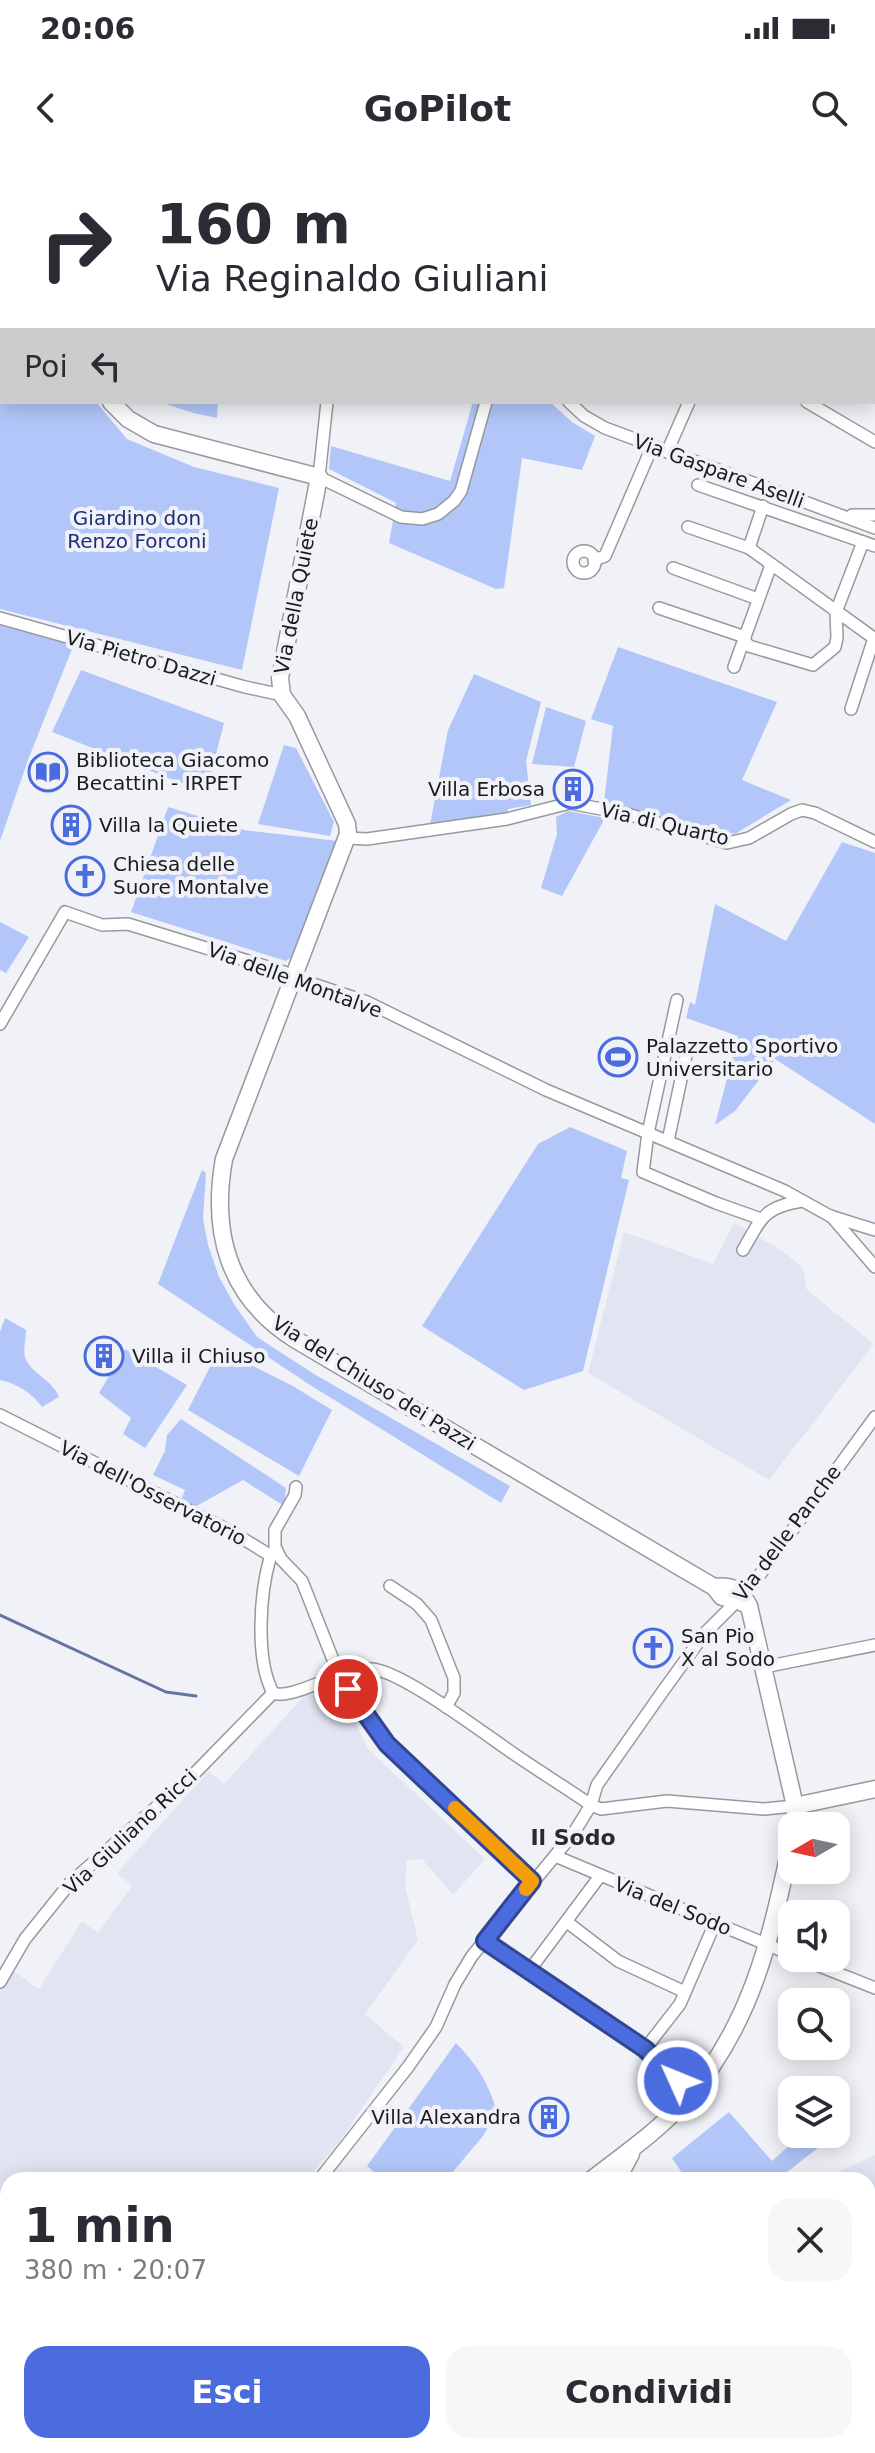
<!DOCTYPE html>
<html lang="it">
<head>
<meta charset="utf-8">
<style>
  body { margin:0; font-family:"DejaVu Sans",sans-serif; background:#f7f7f7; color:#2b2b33; height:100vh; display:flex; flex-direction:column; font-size:30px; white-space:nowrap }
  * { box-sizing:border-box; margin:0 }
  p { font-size:26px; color:#7c7c81 }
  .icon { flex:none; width:44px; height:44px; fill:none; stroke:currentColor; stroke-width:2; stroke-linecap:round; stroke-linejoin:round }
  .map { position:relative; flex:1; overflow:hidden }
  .details { position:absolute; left:0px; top:2012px; width:876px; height:282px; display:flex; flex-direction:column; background:#fff; border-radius:24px 24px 0 0; box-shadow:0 4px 20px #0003 }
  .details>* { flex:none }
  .hud { position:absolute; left:0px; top:0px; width:876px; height:244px; box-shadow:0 4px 20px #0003; background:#fff; color:#2b2b33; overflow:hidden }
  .needle { width:52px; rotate:261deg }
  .tools { position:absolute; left:778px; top:1652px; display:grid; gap:16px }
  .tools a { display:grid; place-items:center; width:72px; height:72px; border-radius:16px; background:#fff; box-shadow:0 4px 20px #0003; font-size:40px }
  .pin { position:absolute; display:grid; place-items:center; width:68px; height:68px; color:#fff; margin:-34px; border:4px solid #fff; border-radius:50%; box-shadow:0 2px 8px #0007 }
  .me { position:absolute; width:88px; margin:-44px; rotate:314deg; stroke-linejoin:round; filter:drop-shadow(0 0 6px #0008) }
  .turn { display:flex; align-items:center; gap:28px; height:168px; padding:0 24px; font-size:36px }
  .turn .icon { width:104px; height:104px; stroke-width:2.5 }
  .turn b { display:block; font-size:56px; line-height:68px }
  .then { display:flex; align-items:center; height:76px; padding:0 24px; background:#0003; gap:16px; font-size:30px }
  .round { display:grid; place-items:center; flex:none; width:84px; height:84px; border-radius:24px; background:#f7f7f7 }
  .overview { display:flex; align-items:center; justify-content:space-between; height:136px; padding:0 24px }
  h1 { font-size:48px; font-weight:600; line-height:60px }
  .cta { display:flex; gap:16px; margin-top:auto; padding:16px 24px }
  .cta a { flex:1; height:92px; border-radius:24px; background:#4a6cdf; color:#fff; font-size:32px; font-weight:600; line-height:92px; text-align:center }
  .cta a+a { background:#f7f7f7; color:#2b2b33 }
  .status { display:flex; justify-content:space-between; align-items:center; height:56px; padding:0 40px; background:#fff; direction:ltr }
  .status svg { height:22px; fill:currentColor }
  header { display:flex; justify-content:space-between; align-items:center; height:104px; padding:0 24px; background:#fff; font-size:36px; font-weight:600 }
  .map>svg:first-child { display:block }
  .built { fill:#e0e5f1 }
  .green { fill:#b2c6f9 }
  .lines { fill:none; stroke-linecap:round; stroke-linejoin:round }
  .stream { stroke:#6374a1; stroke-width:3 }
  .river { stroke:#829ada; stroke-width:18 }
  .minor-casing { stroke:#97999e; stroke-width:14 }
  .tertiary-casing { stroke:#97999e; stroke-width:17 }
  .secondary-casing { stroke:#97999e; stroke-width:19 }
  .minor { stroke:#fff; stroke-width:11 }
  .tertiary { stroke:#fff; stroke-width:14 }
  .secondary { stroke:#fff; stroke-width:16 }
  .rail-casing { stroke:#353638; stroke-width:6 }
  .rail { stroke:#f0f2f7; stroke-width:3; stroke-dasharray:9; stroke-linecap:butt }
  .route-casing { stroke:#304691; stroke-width:20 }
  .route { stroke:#4a6cdf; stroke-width:14 }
  .slow { stroke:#f59e0b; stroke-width:14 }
  .labels { text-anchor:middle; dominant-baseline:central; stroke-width:8; stroke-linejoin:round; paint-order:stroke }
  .street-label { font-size:20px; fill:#1a1b1d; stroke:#f0f2f7 }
  .park-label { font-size:20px; fill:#1c2e79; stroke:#f0f2f7 }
  .poi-label { font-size:20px; fill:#1a1b1d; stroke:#f0f2f7; text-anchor:start }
  .neighbourhood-label { font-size:22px; font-weight:bold; fill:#2a2b2f; stroke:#f0f2f7 }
</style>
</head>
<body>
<div class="status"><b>20:06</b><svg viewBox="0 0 49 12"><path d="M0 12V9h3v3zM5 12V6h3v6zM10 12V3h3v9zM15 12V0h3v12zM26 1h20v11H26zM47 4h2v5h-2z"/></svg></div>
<header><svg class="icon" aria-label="back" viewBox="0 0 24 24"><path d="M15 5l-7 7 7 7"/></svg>GoPilot<svg class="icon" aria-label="search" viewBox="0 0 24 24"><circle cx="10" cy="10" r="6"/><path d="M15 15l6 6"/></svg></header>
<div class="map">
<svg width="875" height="2293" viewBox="0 0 875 2293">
  <rect width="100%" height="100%" fill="#f0f2f7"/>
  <g class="built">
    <path d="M345,0h530v74l-1,-72h-526z"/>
    <path d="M734,1063l47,27 22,18 4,22 67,54 -105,136 -181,-107 36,-141 89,32z"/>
    <path d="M336,1523l32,66 117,110 -32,36 -31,-36 -15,1 -2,26 13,54 -53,74 39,33 -65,95 -33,38h-298v50l-8,-5v-249l6,-10 33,23 43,-68 16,12 34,-47 -15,-13 92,-102 15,13 82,-90z"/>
    <path d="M875,1995v144l-7,5v-124h-47z"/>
    <path d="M533,2286h160l-8,7h-157z"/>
  </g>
  <g class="green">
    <path d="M0,173l2,1v68h94l31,37 67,28 85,21 -37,182 -242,-61z"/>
    <path d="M160,242h58l-1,16 -24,-5z"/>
    <path d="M473,242h77l22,20 23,14 -13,34 -60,-12 -18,130 -8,1 -107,-46 7,-40 -67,-34 2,-23 119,35z"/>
    <path d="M0,464l74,20 -46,116 -28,81z"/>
    <path d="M618,487l159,55 -35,78 49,20 -56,34 -131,-32 9,-76 -22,-7z"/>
    <path d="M81,510l143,53 -18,70 -154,-61z"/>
    <path d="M474,514l67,28 -15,59 5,44 -23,4 -1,5 -77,11 18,-95z"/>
    <path d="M546,547l40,14 -12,46 -42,-3z"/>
    <path d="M284,585l12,3 38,74 -4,14 -72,-12z"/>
    <path d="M168,647l76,23 94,11 -46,116 -6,4 -155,-49z"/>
    <path d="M568,651l37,7 -43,78 -21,-8 16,-54 -1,-17z"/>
    <path d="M842,682l33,11v271l-100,-65 -40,52 -20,14 23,-89 -52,-18 4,-16 5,3 20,-101 71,37z"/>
    <path d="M0,762l29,15 -23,36 -6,-3z"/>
    <path d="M570,967l57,24 -6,27 8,2 -46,191 -59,19 -102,-64 116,-182z"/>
    <path d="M202,1010l4,3 -3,46 5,26 11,32 15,27 23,33 57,37 196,112 -9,17 -191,-118 -152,-101z"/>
    <path d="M5,1158l21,12c0,8 -3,20 -1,27 6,17 28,23 34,40l-17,10c-10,-14 -26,-24 -42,-27v-48z"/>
    <path d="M125,1189l62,36 -42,63 -22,-14 8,-16 -32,-25z"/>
    <path d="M219,1189l72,36 41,25 -33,66 -111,-66z"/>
    <path d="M181,1259l105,69 -2,18 -41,-26 -50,28 -13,-5 5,-13 -32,-15 12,-24 2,-16z"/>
    <path d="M456,1883c21,22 32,39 41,69l-14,24 -37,44h-63l-16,-14z"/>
    <path d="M729,1952l43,49 30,-27h30l1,2 -56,44h-90l-15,-22z"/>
    <path d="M342,2286h52l7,7h-66z"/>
  </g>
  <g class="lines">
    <path class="stream" d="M0,1455l166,77 30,4"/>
    <g class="river">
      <path d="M56,0l6,2"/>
      <path d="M333,0l2,2"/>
      <path d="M874,89h1"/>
    </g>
    <defs>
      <g id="minor">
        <path d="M874,159h1"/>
        <path d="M327,242l-8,75 82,40 21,2 16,-5 16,-13 7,-10 25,-89"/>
        <path d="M569,242l15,14 21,12 270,100"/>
        <path d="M807,242l68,40"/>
        <path d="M667,292l22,-50"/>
        <path d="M698,325l177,61"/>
        <path d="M852,355h23"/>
        <path d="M688,367l61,21 126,91"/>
        <path d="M749,388l14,-42"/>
        <circle cx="584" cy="402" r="11"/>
        <path d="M594,400l11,-4 47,-109"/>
        <path d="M673,408l85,31"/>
        <path d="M659,448l86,29"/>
        <path d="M0,458l245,69 37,8"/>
        <path d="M744,480l5,6 64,19 22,-18 2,-9 -1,-26 27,-70"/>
        <path d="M734,507l37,-102"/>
        <path d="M851,549l23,-71"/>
        <path d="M348,678l19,1 140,-20 63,-16 57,11 100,29 22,-5 42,-24 11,-4 13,3 60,29"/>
        <path d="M677,840l-29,133 -5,39 73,31 45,16"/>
        <path d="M0,864l65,-112 37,13 26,-1 156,48 17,8 66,22 179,88 239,101 45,25 45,14"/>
        <path d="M668,981l20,-95"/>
        <path d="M831,1056l44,51"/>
        <path d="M743,1090c18,-31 20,-43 59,-49"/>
        <path d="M0,1255l232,117 36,22 2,4c-10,35 -15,101 3,135"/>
        <path d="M296,1327l-1,8 -20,35v17l6,12 21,22 37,94"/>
        <path d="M390,1426l27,18 14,16 23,58v15l-8,14"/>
        <path d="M764,1507l111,-22"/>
        <path d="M348,1529l39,55 145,137"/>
        <path d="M273,1533c20,8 71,-27 99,-24 30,2 114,66 142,85 25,17 52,34 77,51l6,-20 66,-94 42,-58 45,-45 125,-171"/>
        <path d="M555,1696l237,99"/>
        <path d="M567,1762l51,39 67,31"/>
        <path d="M485,1781l160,108 47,44"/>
        <path d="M799,1798l76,30"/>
        <path d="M529,1811l71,-95"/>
        <path d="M0,1822l25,-43 45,-56 125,-110 78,-80"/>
        <path d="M645,1889l35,-45 35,-81"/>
        <path d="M319,2020l89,-113 28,-40 19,-43 17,-28 101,-122 18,-29 10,4 66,-8 97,8 31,-3"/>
        <path d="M0,2073l8,5"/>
        <path d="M868,2138l7,-5"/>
        <path d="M103,2293l5,-7"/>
        <path d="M280,2293l2,-7"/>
        <path d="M680,2293l8,-7"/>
      </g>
      <path id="tertiary" d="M0,26h2"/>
      <g id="secondary">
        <path d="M169,0v2"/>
        <path d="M111,242l17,17 26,15 165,43 -39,201 2,17 15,21 50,108 1,10 -124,325c-13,73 4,137 69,179l392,232 29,17 8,10 15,3 12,6"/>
        <path d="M714,1427c19,-2 27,3 35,19l46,200v20"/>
        <path d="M795,1646l80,-17"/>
        <path d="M591,2020c32,-25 67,-49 94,-79 68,-77 86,-165 107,-262"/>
        <path d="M617,2020l14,-26"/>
        <path d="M407,2286l4,7"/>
        <path d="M321,2293l8,-7"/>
        <path d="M426,2293l2,-7"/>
        <path d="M446,2293l4,-7"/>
      </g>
    </defs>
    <use href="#minor" class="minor-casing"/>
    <use href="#tertiary" class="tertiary-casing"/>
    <use href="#secondary" class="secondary-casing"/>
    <use href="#minor" class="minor"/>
    <use href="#tertiary" class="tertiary"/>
    <use href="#secondary" class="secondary"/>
    <defs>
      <g id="rail">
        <path d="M868,2038l7,-5"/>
        <path d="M868,2059l7,-4"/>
        <path d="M868,2125l7,-5"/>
        <path d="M539,2293l6,-7"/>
        <path d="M611,2293l6,-7"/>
        <path d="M667,2293l8,-7"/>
      </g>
    </defs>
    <use href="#rail" class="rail-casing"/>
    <use href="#rail" class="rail"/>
  </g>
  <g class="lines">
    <defs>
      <path id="route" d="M348,1529l39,55 145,137 -47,60 160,108 33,32"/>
    </defs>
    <use href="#route" class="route-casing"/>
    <use href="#route" class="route"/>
    <path class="slow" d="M455,1648l77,73 -6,8"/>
  </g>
  <defs>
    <symbol id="library-ring" viewBox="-11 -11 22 22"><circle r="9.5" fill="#f0f2f7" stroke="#4a6cdf" stroke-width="1.5"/><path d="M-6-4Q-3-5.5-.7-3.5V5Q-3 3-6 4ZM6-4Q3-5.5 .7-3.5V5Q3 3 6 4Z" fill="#4a6cdf"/></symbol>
    <symbol id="building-ring" viewBox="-11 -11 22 22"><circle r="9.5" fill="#f0f2f7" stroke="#4a6cdf" stroke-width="1.5"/><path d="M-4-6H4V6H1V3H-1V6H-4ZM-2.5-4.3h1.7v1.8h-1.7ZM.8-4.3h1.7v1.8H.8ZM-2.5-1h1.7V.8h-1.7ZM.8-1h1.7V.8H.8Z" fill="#4a6cdf"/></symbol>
    <symbol id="church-ring" viewBox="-11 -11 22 22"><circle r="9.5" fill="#f0f2f7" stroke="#4a6cdf" stroke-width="1.5"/><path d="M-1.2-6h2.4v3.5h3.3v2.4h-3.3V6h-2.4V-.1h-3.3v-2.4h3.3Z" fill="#4a6cdf"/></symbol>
    <symbol id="stadium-ring" viewBox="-11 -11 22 22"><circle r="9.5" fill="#f0f2f7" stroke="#4a6cdf" stroke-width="1.5"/><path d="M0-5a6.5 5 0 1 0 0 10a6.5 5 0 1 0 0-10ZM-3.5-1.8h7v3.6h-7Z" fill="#4a6cdf"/></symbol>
  </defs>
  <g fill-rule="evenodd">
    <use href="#library-ring" x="26" y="590" width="44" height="44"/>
    <use href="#building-ring" x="551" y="607" width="44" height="44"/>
    <use href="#building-ring" x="49" y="643" width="44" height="44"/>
    <use href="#church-ring" x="63" y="694" width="44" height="44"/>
    <use href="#stadium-ring" x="596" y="875" width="44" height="44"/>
    <use href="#building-ring" x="82" y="1174" width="44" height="44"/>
    <use href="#church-ring" x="631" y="1466" width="44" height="44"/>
    <use href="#building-ring" x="527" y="1935" width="44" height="44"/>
  </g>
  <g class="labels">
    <g class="street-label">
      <text transform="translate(719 311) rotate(20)">Via Gaspare Aselli</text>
      <text transform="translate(296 436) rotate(-79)">Via della Quiete</text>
      <text transform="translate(141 498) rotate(16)">Via Pietro Dazzi</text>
      <text transform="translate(665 664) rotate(13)">Via di Quarto</text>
      <text transform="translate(295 820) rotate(20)">Via delle Montalve</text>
      <text transform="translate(374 1223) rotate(32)">Via del Chiuso dei Pazzi</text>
      <text transform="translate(153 1333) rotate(27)">Via dell'Osservatorio</text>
      <text transform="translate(787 1373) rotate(-53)">Via delle Panche</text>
      <text transform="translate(130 1672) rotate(-43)">Via Giuliano Ricci</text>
      <text transform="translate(673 1746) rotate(22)">Via del Sodo</text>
    </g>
    <g class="park-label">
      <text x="137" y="358">Giardino don<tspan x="137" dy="23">Renzo Forconi</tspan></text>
    </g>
    <g class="poi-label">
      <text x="76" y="600">Biblioteca Giacomo<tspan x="76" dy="23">Becattini - IRPET</tspan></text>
      <text x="545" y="629" text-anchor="end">Villa Erbosa</text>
      <text x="99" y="665">Villa la Quiete</text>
      <text x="113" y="704">Chiesa delle<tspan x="113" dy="23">Suore Montalve</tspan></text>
      <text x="646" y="886">Palazzetto Sportivo<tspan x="646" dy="23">Universitario</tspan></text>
      <text x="132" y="1196">Villa il Chiuso</text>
      <text x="681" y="1476">San Pio<tspan x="681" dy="23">X al Sodo</tspan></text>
      <text x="521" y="1957" text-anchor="end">Villa Alexandra</text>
    </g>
    <g class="neighbourhood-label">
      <text x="573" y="1677">Il Sodo</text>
    </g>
  </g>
</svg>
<div class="tools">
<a><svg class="needle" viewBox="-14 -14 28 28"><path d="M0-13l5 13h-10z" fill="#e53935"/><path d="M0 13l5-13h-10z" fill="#7c7c81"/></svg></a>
<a><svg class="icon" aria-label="sound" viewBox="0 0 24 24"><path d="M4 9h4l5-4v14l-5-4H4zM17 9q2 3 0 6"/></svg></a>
<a><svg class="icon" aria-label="search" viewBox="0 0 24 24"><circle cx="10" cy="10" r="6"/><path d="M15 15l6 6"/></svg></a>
<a><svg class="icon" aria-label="layers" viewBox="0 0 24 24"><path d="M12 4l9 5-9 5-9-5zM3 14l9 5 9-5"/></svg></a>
</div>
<div class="pin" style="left:348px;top:1529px;background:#d93025"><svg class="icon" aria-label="arrive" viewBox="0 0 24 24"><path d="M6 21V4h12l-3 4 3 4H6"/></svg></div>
<svg class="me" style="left:678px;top:1921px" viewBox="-20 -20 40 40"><circle r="17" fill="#4a6cdf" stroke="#fff" stroke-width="3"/><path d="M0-11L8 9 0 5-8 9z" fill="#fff"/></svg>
<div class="hud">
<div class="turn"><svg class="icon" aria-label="right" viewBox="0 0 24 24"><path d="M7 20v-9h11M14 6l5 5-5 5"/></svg><div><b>160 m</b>Via Reginaldo Giuliani</div></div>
<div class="then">Poi<svg class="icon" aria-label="left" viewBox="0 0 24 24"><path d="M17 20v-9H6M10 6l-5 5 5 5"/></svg></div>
</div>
<section class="details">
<div class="overview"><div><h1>1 min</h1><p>380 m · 20:07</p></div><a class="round"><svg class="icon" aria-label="close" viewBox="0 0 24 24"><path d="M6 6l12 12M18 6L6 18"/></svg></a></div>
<div class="cta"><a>Esci</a><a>Condividi</a></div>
</section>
</div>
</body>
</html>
